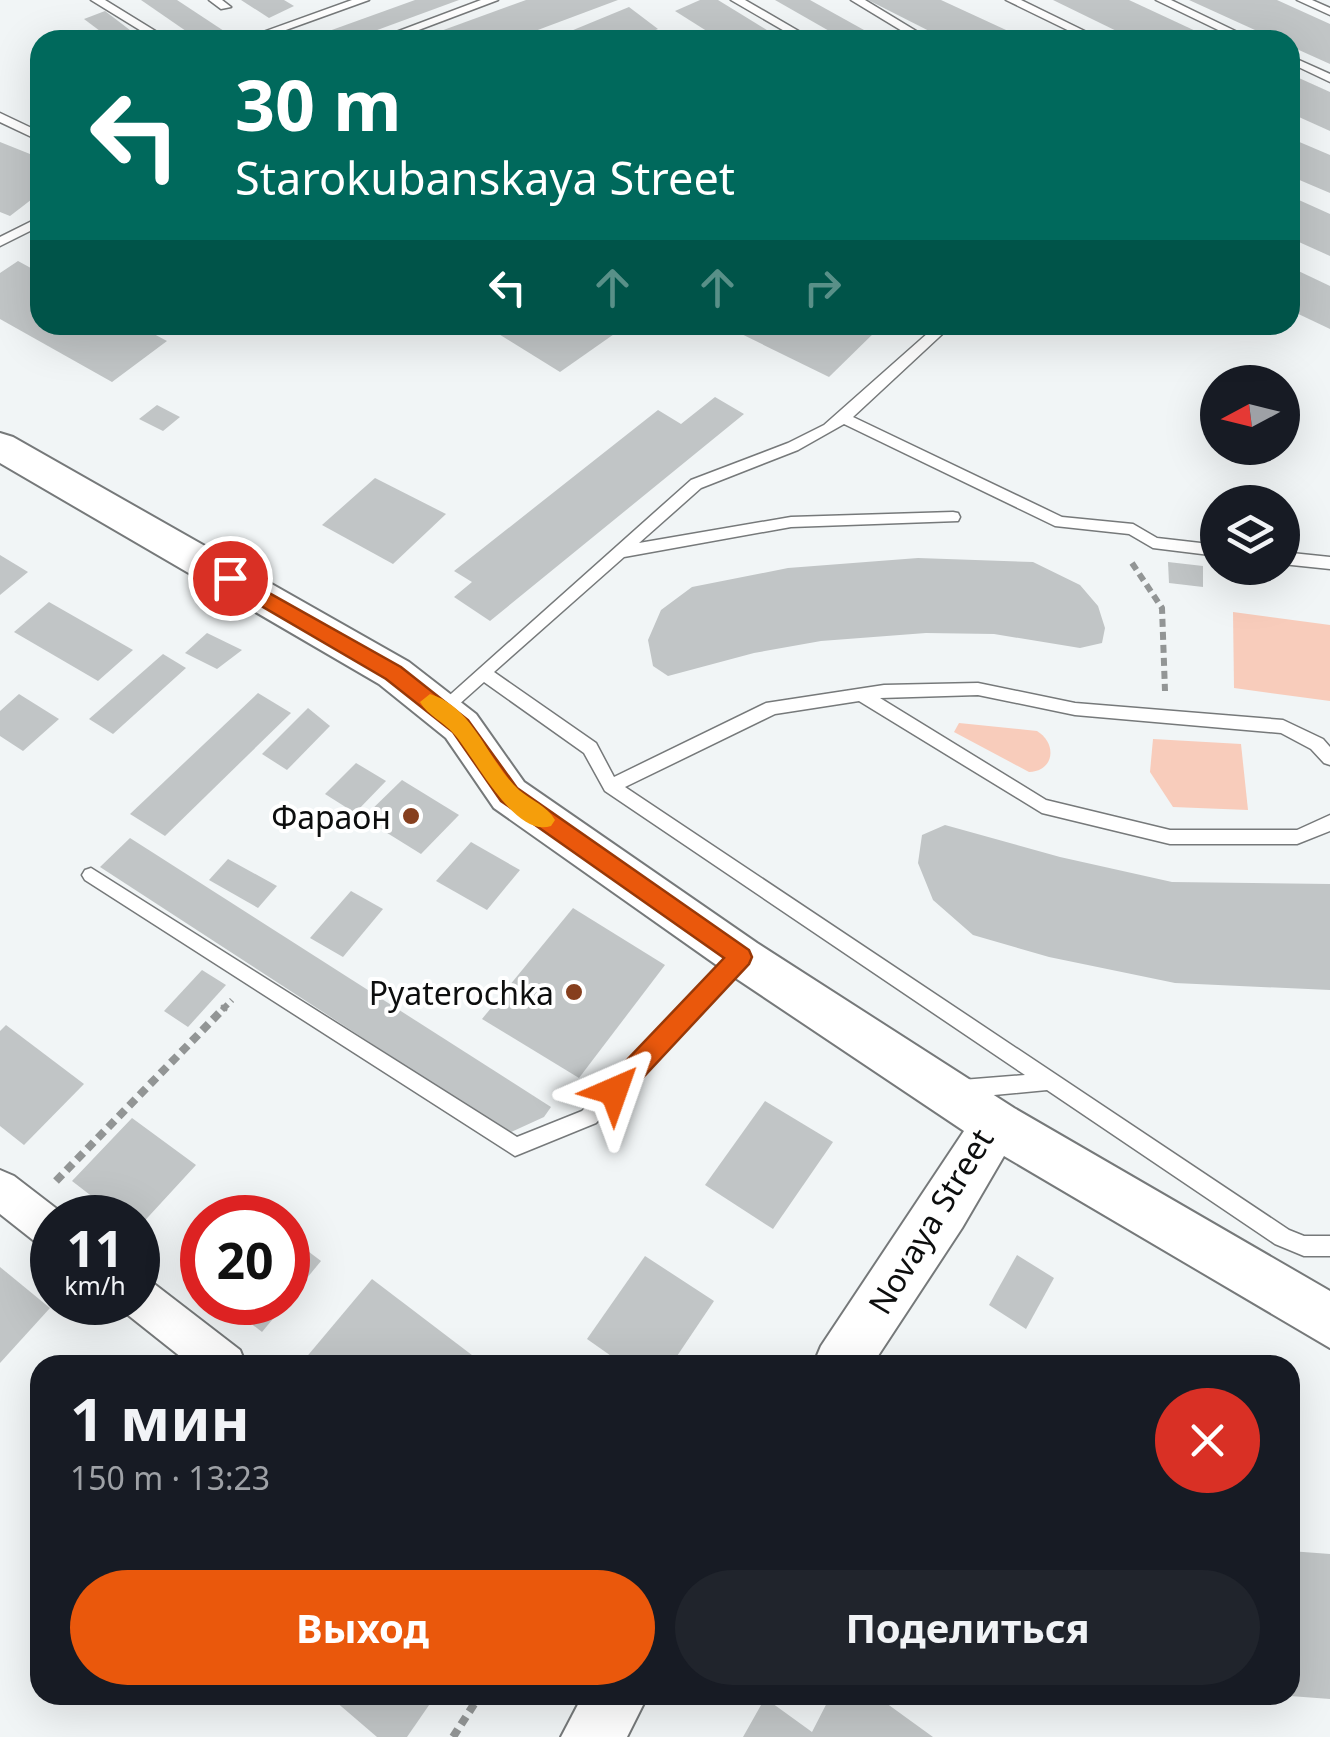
<!DOCTYPE html>
<html lang="ru">
<head>
<meta charset="utf-8">
<style>
  body { margin:0; font-family:"Noto Sans",sans-serif; background:#20242c; color:#f1f3f6; height:100vh; display:flex; flex-direction:column; font-size:38px; white-space:nowrap }
  * { box-sizing:border-box; margin:0 }
  p { font-size:32px; color:#9ea1a6 }
  .icon { flex:none; width:55px; height:55px; fill:none; stroke:currentColor; stroke-width:2; stroke-linecap:round; stroke-linejoin:round }
  .map { position:relative; flex:1; overflow:hidden }
  .sheet { position:absolute; left:30px; top:1355px; width:1270px; height:350px; display:flex; flex-direction:column; background:#171b24; border-radius:30px; box-shadow:0 10px 40px #0002 }
  .sheet>* { flex:none }
  .banner { position:absolute; left:30px; top:30px; width:1270px; height:305px; border-radius:30px; box-shadow:0 10px 40px #0002; background:#00695c; color:#fff; overflow:hidden }
  .needle { width:65px; rotate:263deg }
  .controls { position:absolute; left:1200px; top:365px; display:grid; gap:20px }
  .controls a { display:grid; place-items:center; width:100px; height:100px; border-radius:50%; background:#171b24; box-shadow:0 10px 40px #0002; font-size:50px }
  .speed { position:absolute; left:30px; top:1195px; display:flex; gap:20px; font-size:50px; font-weight:700; text-align:center }
  .speed>* { display:grid; place-content:center; width:130px; height:130px; border-radius:50%; background:#171b24; box-shadow:0 10px 40px #0002; line-height:1 }
  .speed small { font-size:25px; font-weight:400 }
  .speed .limit { border:15px solid #d22; background:#fff; color:#111 }
  .pin { position:absolute; display:grid; place-items:center; width:85px; height:85px; color:#fff; margin:-42px; border:5px solid #fff; border-radius:50%; box-shadow:0 2px 10px #0007 }
  .me { position:absolute; width:110px; margin:-55px; rotate:43deg; stroke-linejoin:round; filter:drop-shadow(0 0 8px #0008) }
  .turn { display:flex; align-items:center; gap:35px; height:210px; padding:0 40px; font-size:45px }
  .turn .icon { width:130px; height:130px; stroke-width:2.5 }
  .turn b { display:block; font-size:70px; line-height:85px }
  .lanes { display:flex; align-items:center; height:95px; padding:0 40px; background:#0003; justify-content:center; gap:50px; direction:ltr }
  .lanes .off { opacity:.35 }
  .round { display:grid; place-items:center; flex:none; width:105px; height:105px; border-radius:52px; background:#20242c }
  .head { display:flex; align-items:center; justify-content:space-between; height:170px; padding:0 40px }
  h1 { font-size:60px; font-weight:700; line-height:75px }
  .primary-button { display:flex; gap:20px; margin-top:auto; padding:20px 40px }
  .primary-button a { flex:1; height:115px; border-radius:60px; background:#ea580c; color:#fff; font-size:40px; font-weight:700; line-height:115px; text-align:center }
  .primary-button a+a { background:#20242c; color:#f1f3f6 }
  .map>svg:first-child { display:block }
  .green { fill:#f8ccbb }
  .building { fill:#c1c5c6 }
  .lines { fill:none; stroke-linecap:round; stroke-linejoin:round }
  .service-casing { stroke:#76797a; stroke-width:3 }
  .minor-casing { stroke:#76797a; stroke-width:4 }
  .tertiary-casing { stroke:#76797a; stroke-width:4 }
  .path-far1 { stroke:#929595; stroke-width:6; stroke-dasharray:8 5; stroke-linecap:butt }
  .path { stroke:#929595; stroke-width:8; stroke-dasharray:9 6; stroke-linecap:butt }
  .service { fill:#fff; fill-rule:evenodd }
  .minor { fill:#fff; fill-rule:evenodd }
  .tertiary { fill:#fff; fill-rule:evenodd }
  .route { fill:#ea580c; stroke:#983908; stroke-width:2.5 }
  .slow { fill:#f59e0b }
  .poi-dot { fill:#863f1e; stroke:#fff; stroke-width:4 }
  .labels { text-anchor:middle; dominant-baseline:central; stroke-width:8; stroke-linejoin:round; paint-order:stroke }
  .poi-label { font-size:32px; fill:#0d0e0e; stroke:#fff; text-anchor:end }
  .street-label { font-size:32px; fill:#0d0e0e; stroke:#fff }
</style>
</head>
<body>
<div class="map">
<svg width="1330" height="1737" viewBox="0 0 1330 1737">
  <rect width="100%" height="100%" fill="#f1f5f6"/>
  <g class="green">
    <path d="M1233,612l97,13v76l-96,-13z"/>
    <path d="M959,723l78,8c20,12 18,40 -8,41l-75,-40z"/>
    <path d="M1153,739l88,5 7,66 -75,-3 -23,-35z"/>
  </g>
  <g class="building">
    <path d="M141,0h36l50,33 -15,7h-13z"/>
    <path d="M241,0h43l10,6 -25,12z"/>
    <path d="M415,0h44l-109,40h-46z"/>
    <path d="M526,0h92l-107,40h-95z"/>
    <path d="M700,0h18l65,40h-62l-46,-29z"/>
    <path d="M775,0h35l72,40h-37z"/>
    <path d="M868,0h73l87,40h-81z"/>
    <path d="M1053,0h76l86,40h-80z"/>
    <path d="M1189,0h88l53,24v40l-40,-18v-6h-13z"/>
    <path d="M629,7l29,22 -27,11h-82z"/>
    <path d="M105,11l38,29h-31l-28,-21z"/>
    <path d="M1290,74l40,18v39l-40,-18z"/>
    <path d="M1290,138l40,17v38l-40,-17z"/>
    <path d="M0,142l40,16v35l-30,23 -10,-4z"/>
    <path d="M1290,196l40,18v42l-40,-18z"/>
    <path d="M18,261l22,12v52h97l30,16 -55,41 -112,-63v-46z"/>
    <path d="M1290,267l40,19v43l-40,-19z"/>
    <path d="M484,325h143l-67,47z"/>
    <path d="M723,325h149l7,3 -50,49z"/>
    <path d="M715,397l29,17 -254,207 -36,-24 18,-15 -18,-11 204,-161 23,14z"/>
    <path d="M157,405l23,12 -17,14 -24,-12z"/>
    <path d="M375,478l71,36 -53,50 -71,-39z"/>
    <path d="M0,555l28,17 -28,23z"/>
    <path d="M918,558l115,4 47,23 18,21 7,22 -3,15 -22,5 -86,-14 -68,-1 -105,8 -67,12 -86,23 -15,-10 -5,-26 13,-30 31,-23 96,-19z"/>
    <path d="M1168,562l35,4v21l-34,-4z"/>
    <path d="M49,602l84,48 -35,31 -84,-49z"/>
    <path d="M207,633l35,17 -25,19 -32,-16z"/>
    <path d="M163,654l23,14 -73,66 -24,-15z"/>
    <path d="M258,693l33,20 -126,123 -35,-22z"/>
    <path d="M19,694l40,25 -36,32 -23,-15v-25z"/>
    <path d="M308,708l22,18 -43,44 -25,-16z"/>
    <path d="M356,763l30,18 -31,32 -30,-19z"/>
    <path d="M402,780l57,35 -38,39 -58,-36z"/>
    <path d="M945,825l115,32 112,25 158,2v106l-155,-7 -126,-26 -76,-22 -40,-35 -15,-37 4,-28z"/>
    <path d="M130,838l421,269 -7,10 -35,16 -409,-266z"/>
    <path d="M471,842l49,28 -33,40 -51,-29z"/>
    <path d="M228,859l49,27 -19,22 -49,-28z"/>
    <path d="M351,891l32,18 -40,48 -33,-19z"/>
    <path d="M573,908l92,57 -86,113 -97,-59z"/>
    <path d="M202,970l24,15 -38,42 -24,-16z"/>
    <path d="M6,1025l78,59 -60,61 -24,-19v-95z"/>
    <path d="M765,1101l68,41 -60,87 -68,-44z"/>
    <path d="M132,1118l64,47 -58,63v-10h-18l-48,-37z"/>
    <path d="M288,1236l33,25 -33,40z"/>
    <path d="M1017,1255l37,23 -28,51 -37,-24z"/>
    <path d="M645,1256l69,45 -43,64h-47l-37,-26z"/>
    <path d="M0,1267l50,41 -50,55z"/>
    <path d="M372,1279l113,86h-174l-7,-5z"/>
    <path d="M223,1302h64l-25,30z"/>
    <path d="M1290,1551l40,3v145l-40,-3z"/>
    <path d="M328,1695h108l-29,42h-30z"/>
    <path d="M831,1695h44l58,42h-190l22,-39 47,34z"/>
  </g>
  <g class="lines">
    <defs>
      <g id="service">
        <path d="M91,0h14l65,40h-14z"/>
        <path d="M209,0h13l9,7 -10,2z"/>
        <path d="M352,0h17l-111,40h-17z"/>
        <path d="M481,0h17l-106,40h-17z"/>
        <path d="M731,0h14l69,40h-14z"/>
        <path d="M851,0h14l66,40h-14z"/>
        <path d="M1006,0h15l82,40h-15z"/>
        <path d="M1156,0h15l83,40h-15z"/>
        <path d="M1297,0h15l18,8v7z"/>
        <path d="M78,33l4,1 3,6h-12l-1,-4z"/>
        <path d="M1290,56l40,18v8l-40,-19z"/>
        <path d="M0,113l40,19v9l-40,-19z"/>
        <path d="M40,217v9l-40,20v-9z"/>
        <path d="M937,325h15l-99,92 209,100 71,7 24,14 61,7v11l-65,-8 -24,-14 -74,-8 -211,-102 -46,26 -97,38 -62,55 152,-26 162,-5 5,1 2,4 -2,4 -167,6 -167,30 -130,115 102,71 18,34 152,-74 118,-18 94,-2 97,20 208,17 40,19 7,8v18l-6,-2 -13,-14 -30,-16 -206,-18 -97,-20 -98,3 166,102 124,30h127l33,-15v16l-33,13h-127l-128,-31 -183,-112 -84,13 -150,73 664,443 15,6h26v20h-26l-29,-12 -228,-154 -85,8 -7,-3 -3,-6 3,-6 7,-3 63,-5 -420,-284 -21,-38 -100,-71 -37,33 -6,1 -8,-6 258,-230 97,-37 36,-18z"/>
        <path d="M1282,552l48,5v12l-48,-5z"/>
        <path d="M91,868l426,269 65,-26 152,-160 6,-2 6,2 3,6 -153,166 -81,33 -430,-276 -3,-5 3,-5z"/>
      </g>
      <g id="minor">
        <path d="M0,1170l14,6 52,40 -14,2v31l-14,-5 -38,-30z"/>
        <path d="M138,1277l15,6 87,67 6,15h-55l-68,-54 -3,-9h18z"/>
      </g>
      <g id="tertiary">
        <path d="M0,433l13,4 396,225 67,52 48,68 233,161 257,165 316,183v57l-326,-192 -42,72 -90,137h-59l8,-19 143,-215 -239,-160 -231,-163 -48,-70 -67,-54 -379,-221z"/>
        <path d="M583,1695h65l-21,42h-66z"/>
      </g>
    </defs>
    <use href="#service" class="service-casing"/>
    <use href="#minor" class="minor-casing"/>
    <use href="#tertiary" class="tertiary-casing"/>
    <g class="path-far1">
      <path d="M1132,563l30,45 3,83"/>
      <path d="M222,1010l10,-10"/>
    </g>
    <g class="path">
      <path d="M56,1181l169,-174"/>
      <path d="M453,1737l27,-42"/>
    </g>
    <use href="#service" class="service"/>
    <use href="#minor" class="minor"/>
    <use href="#tertiary" class="tertiary"/>
  </g>
  <path class="route" d="M230,571l171,96 67,53 49,68 232,162 3,7 -3,7 -126,135 -9,3 -9,-3 -3,-8 3,-8 119,-125 -223,-157 -48,-69 -67,-53 -164,-96v-10z"/>
  <path class="slow" d="M430,694c45,14 57,67 89,96 12,10 28,16 36,30l-4,6c-36,13 -77,-70 -97,-92 -10,-12 -26,-18 -34,-32z"/>
  <g class="poi-dot">
    <circle cx="411" cy="816" r="10"/>
    <circle cx="574" cy="992" r="10"/>
  </g>
  <g class="labels">
    <g class="poi-label">
      <text x="391" y="816">Фараон</text>
      <text x="554" y="992">Pyaterochka</text>
    </g>
    <g class="street-label">
      <text transform="translate(930 1221) rotate(-59)">Novaya Street</text>
    </g>
  </g>
</svg>
<div class="controls">
<a><svg class="needle" viewBox="-14 -14 28 28"><path d="M0-13l5 13h-10z" fill="#e53935"/><path d="M0 13l5-13h-10z" fill="#9ea1a6"/></svg></a>
<a><svg class="icon" aria-label="layers" viewBox="0 0 24 24"><path d="M12 4l9 5-9 5-9-5zM3 14l9 5 9-5"/></svg></a>
</div>
<div class="speed"><div>11<small>km/h</small></div><div class="limit">20</div></div>
<div class="pin" style="left:230px;top:578px;background:#d93025"><svg class="icon" aria-label="arrive" viewBox="0 0 24 24"><path d="M6 21V4h12l-3 4 3 4H6"/></svg></div>
<svg class="me" style="left:614px;top:1091px" viewBox="-20 -20 40 40"><path d="M0-17L14 15 0 8-14 15z" fill="#ea580c" stroke="#fff" stroke-width="4"/></svg>
<div class="banner">
<div class="turn"><svg class="icon" aria-label="left" viewBox="0 0 24 24"><path d="M17 20v-9H6M10 6l-5 5 5 5"/></svg><div><b>30 m</b>Starokubanskaya Street</div></div>
<div class="lanes"><svg class="icon" aria-label="left" viewBox="0 0 24 24"><path d="M17 20v-9H6M10 6l-5 5 5 5"/></svg><svg class="icon off" aria-label="ahead" viewBox="0 0 24 24"><path d="M12 20V5M6 11l6-6 6 6"/></svg><svg class="icon off" aria-label="ahead" viewBox="0 0 24 24"><path d="M12 20V5M6 11l6-6 6 6"/></svg><svg class="icon off" aria-label="right" viewBox="0 0 24 24"><path d="M7 20v-9h11M14 6l5 5-5 5"/></svg></div>
</div>
<section class="sheet">
<div class="head"><div><h1>1 мин</h1><p>150 m · 13:23</p></div><a class="round" style="background:#d93025;color:#fff"><svg class="icon" aria-label="close" viewBox="0 0 24 24"><path d="M6 6l12 12M18 6L6 18"/></svg></a></div>
<div class="primary-button"><a>Выход</a><a>Поделиться</a></div>
</section>
</div>
</body>
</html>
